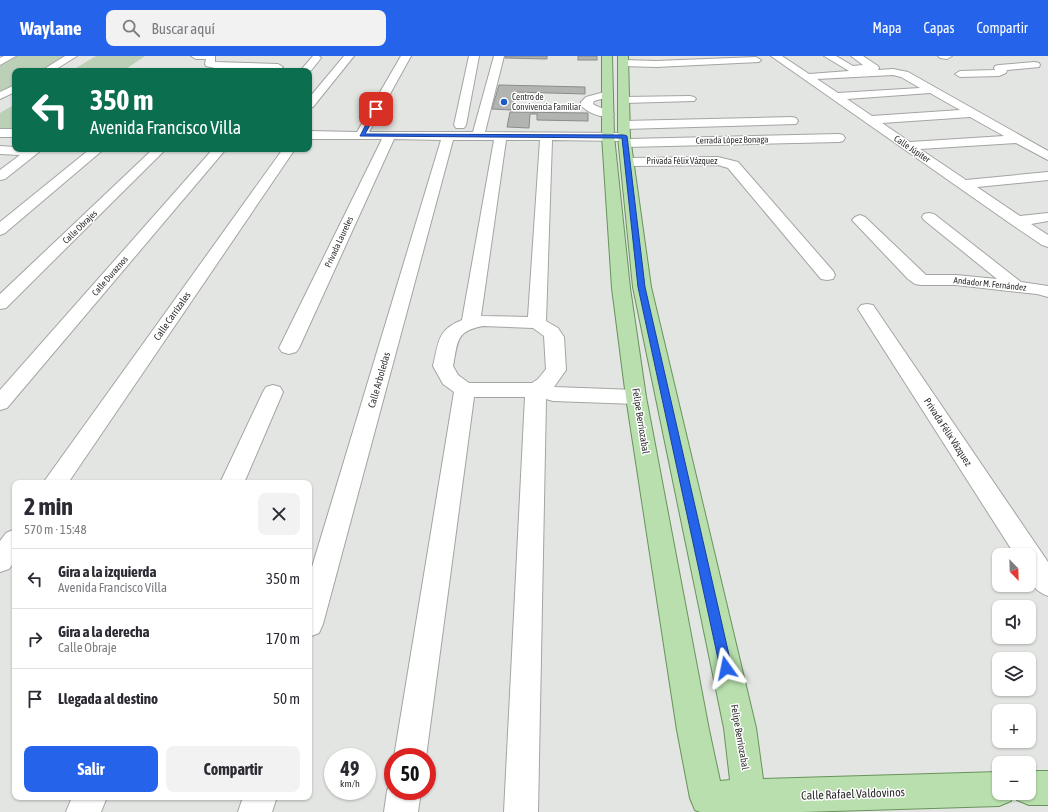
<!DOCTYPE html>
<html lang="es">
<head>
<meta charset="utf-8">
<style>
  body { margin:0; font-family:"Asap Condensed",sans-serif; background:#f2f2f3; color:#2b2b33; height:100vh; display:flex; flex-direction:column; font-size:15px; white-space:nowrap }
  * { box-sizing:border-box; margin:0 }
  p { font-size:13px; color:#7c7c81 }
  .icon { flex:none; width:22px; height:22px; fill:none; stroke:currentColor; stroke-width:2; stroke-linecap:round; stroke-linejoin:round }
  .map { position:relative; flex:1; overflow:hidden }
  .drawer { position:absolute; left:12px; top:424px; width:300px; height:320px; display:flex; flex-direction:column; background:#fff; border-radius:8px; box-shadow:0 1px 3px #0004 }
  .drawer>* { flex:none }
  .top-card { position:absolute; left:12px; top:12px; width:300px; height:84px; border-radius:8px; box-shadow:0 1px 3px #0004; background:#0b6e4f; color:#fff; overflow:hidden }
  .needle { width:26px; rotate:157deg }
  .tools { position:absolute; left:992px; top:492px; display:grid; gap:8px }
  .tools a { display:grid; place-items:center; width:44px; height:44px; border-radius:8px; background:#fff; box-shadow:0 1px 3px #0004; font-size:20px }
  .speed { position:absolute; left:324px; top:692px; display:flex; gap:8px; font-size:20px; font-weight:700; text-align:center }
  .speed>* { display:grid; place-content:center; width:52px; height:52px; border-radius:50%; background:#fff; box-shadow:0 1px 3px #0004; line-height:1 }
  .speed small { font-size:10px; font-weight:400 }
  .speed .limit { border:6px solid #d22; background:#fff; color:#111 }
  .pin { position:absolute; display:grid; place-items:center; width:34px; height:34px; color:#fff; margin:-17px; border-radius:8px; box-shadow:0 2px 6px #0006 }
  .me { position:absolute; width:44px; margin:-22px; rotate:348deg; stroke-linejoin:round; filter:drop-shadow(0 0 3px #0008) }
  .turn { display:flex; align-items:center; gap:14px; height:84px; padding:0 12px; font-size:18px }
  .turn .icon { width:52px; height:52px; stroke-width:2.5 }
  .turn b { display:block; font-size:28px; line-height:34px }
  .round { display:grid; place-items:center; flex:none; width:42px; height:42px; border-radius:8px; background:#f2f2f3 }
  .summary { display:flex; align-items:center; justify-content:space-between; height:68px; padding:0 12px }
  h1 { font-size:24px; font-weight:700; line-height:30px }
  .button { display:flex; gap:8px; margin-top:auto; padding:8px 12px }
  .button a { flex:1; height:46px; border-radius:8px; background:#2563eb; color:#fff; font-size:16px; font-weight:700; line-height:46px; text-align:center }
  .button a+a { background:#f2f2f3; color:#2b2b33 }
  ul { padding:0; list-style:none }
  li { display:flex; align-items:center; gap:12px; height:60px; padding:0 12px; border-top:1px solid #e1e1e2 }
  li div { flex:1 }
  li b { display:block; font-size:15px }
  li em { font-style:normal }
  header { display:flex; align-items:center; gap:24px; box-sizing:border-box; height:56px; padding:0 20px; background:#2563eb; color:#fff }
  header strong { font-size:19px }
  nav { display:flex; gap:22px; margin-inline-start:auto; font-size:14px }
  .search { width:280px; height:36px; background:#f2f2f3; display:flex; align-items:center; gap:10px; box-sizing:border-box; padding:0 14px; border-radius:8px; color:#7c7c81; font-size:15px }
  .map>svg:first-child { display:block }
  .green { fill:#bccfb7 }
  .building { fill:#b2b4b1; stroke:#8a8c89 }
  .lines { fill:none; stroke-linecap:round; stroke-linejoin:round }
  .minor-casing { stroke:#a3a5a2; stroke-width:2 }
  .major-casing { stroke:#69935c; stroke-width:2 }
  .minor { fill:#fff; fill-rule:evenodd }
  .major { fill:#b8dfad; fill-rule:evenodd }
  .route { fill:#2563eb; stroke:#184099 }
  .poi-dot { fill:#1c5bc7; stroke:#fff; stroke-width:1.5 }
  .labels { text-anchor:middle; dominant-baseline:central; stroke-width:3; stroke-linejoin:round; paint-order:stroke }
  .far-poi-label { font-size:9px; fill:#2d2e2d; stroke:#fff; text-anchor:start }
  .far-street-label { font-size:9px; fill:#2d2e2d; stroke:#fff }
  .street-label { font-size:10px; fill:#2d2e2d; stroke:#fff }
  .near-street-label { font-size:12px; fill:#2d2e2d; stroke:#fff }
</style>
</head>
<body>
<header>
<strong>Waylane</strong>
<div class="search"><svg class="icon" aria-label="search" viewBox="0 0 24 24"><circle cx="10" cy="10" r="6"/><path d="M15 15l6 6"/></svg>Buscar aquí</div>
<nav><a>Mapa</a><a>Capas</a><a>Compartir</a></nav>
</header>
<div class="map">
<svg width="1048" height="756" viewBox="0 0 1048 756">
  <rect width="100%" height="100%" fill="#e3e5e2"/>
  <g class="green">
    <path d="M10,0h63l-26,15h-32v19l-15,8v-37z"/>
    <path d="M96,0h49l-22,15h-52z"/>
    <path d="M15,48v29h-15v-20z"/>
  </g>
  <g class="building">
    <path d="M505,0h42v3l-42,-1z"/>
    <rect x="578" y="0" width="19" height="4"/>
    <path d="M499,29l86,2v7l-69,-2 -5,18 -19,-1z"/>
    <path d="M510,56l78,1v8l-51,-1v-6h-7l-1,14 -22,-1z"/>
  </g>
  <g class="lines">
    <defs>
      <g id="minor">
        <path d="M4,0h12l-16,9v-7z"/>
        <path d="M65,0h12l-24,15h-12z"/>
        <path d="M191,0h24v6l63,2 5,3 -5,3 -63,-2 -9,-2 -1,-2 1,-5h-10z"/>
        <path d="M313,0h6l2,2 -12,15v-2h-9z"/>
        <path d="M344,0h10l-41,51 -4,1v-10z"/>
        <path d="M401,0h10l-42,76h104l21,-76h10l-19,76 139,1 4,1 2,3 -1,2 210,-5 4,1 2,3 -2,3 -4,1 -214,5 -4,-1 -2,-3 1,-2 -68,-1 -6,181 12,7 6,9 2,33 -12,17 82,3 7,2 3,5 -3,5 -7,2 -83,-3 -7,-2 -8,413h-34l21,-415h-51l-48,360h-32l60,-365 -11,-8 -10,-18c6,-24 4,-36 29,-46l32,-180h-41l-130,484 -4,9 -10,4v-60l132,-437 -47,-1 -95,209 -3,4 -7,2 -7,-2 -3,-4 103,-209h-73v-8l48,1zM506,84h34l-12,177 -47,-1zM483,270l50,2 11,8 2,33 -8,10 -6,4h-63l-11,-8 -5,-9c5,-24 2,-35 30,-40z"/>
        <path d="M469,0h10l-13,69 -2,3h-8l-2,-3z"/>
        <path d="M771,0h11l27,18 40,-3 -25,-15h12l17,10 10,-1 -12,-9h12l15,10 1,2 -1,2 15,-1 15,3 140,79v9l-32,-17 -96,6 46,31 82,-8v8l-71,7 43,29 28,-3v8l-17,3 17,11v12l-6,-2 -31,-21zM893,19l8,2 19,11 -82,5 -21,-14zM930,37l30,17 -88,6 -25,-17zM970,61l34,19 -94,6 -28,-19z"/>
        <path d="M938,0h14l-5,3 -7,-1z"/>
        <path d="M756,1l5,3 -2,2 -103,5 -33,-1 -5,-3 5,-3 33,1z"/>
        <path d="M1035,6l4,1 1,2 -1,2 -32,3 -1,3 -7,3 -39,1 -5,-3 5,-3 35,-1 -1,-2 1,-2 4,-1z"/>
        <path d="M15,29v7l-15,7v-7z"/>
        <path d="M608,35l4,1 1,2 -1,2 -18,5 -1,3c6,5 16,4 21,10l-2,2c-9,3 -25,-3 -31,-11v-3l5,-5z"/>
        <path d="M690,40l4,1 2,2 -2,2 -70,2 -6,-3 6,-3z"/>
        <path d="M792,61l4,1 2,3 -2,3 -172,5 -4,-1 -2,-3 2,-3 4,-1z"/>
        <rect x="0" y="73" width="15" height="8"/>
        <path d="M0,90l15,1v2h21l3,3 -34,27 -5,1v-10l20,-15 -20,-1z"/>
        <path d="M90,93h14l-99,84 -5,2v-13z"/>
        <path d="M153,93h13l-160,159 -6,1v-15z"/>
        <path d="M213,93h13l-219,259 -7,2v-20z"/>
        <path d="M283,93h12l-227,334h-25z"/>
        <path d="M718,101l20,5 95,109 2,4 -2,4 -6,1 -6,-1 -93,-111 -10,-3 -90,1 -5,-1 -2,-3 2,-3 5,-1z"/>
        <path d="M929,157l5,1 87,68 27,4v11l-11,-3 -81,-9h-35l-6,-1 -7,-5 -56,-59 3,-3 5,-2 5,2 61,58h30l41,4 -73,-59 -2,-3 2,-3z"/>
        <path d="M867,248l6,1 175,257v34c-21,-8 -19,-22 -19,-41h-14l-157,-246 3,-4z"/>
        <path d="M273,329l7,2 3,5 -39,91h-24l43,-91 3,-5z"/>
        <path d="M15,473v32l-6,8 -9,3v-31l6,-8z"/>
        <path d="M392,723l1,12h28l-3,21h-34l3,-21z"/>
        <path d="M72,741h35l-6,15h-35z"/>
        <path d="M243,741h34l-5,15h-34z"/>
      </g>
      <g id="major">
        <path d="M602,0h10l2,80 16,152 16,109 63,333 11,51 10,-1 -6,-52 -91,-441 -15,-150v-81h10l2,81 21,150 105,441 7,51 236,-7v21h15l-3,8 -12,5 -198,6h-101l-5,-2 -5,-12 -13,-68 -51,-333 -14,-109 -10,-152z"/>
        <path d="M1029,715h19v34h-19l-12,-5 -3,-7h15z"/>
      </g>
    </defs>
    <use href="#minor" class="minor-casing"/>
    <use href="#major" class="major-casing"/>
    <use href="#minor" class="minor"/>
    <use href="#major" class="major"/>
  </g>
  <path class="route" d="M376,51l3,2 -14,25 259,1 3,1 18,151 87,381 -1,4 -5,2 -4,-2 -2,-4 -82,-381 -16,-149 -262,-2 14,-27z"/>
  <circle class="poi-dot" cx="504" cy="46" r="4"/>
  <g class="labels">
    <g class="far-poi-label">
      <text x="512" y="41">Centro de<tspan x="512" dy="10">Convivencia Familiar</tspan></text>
    </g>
    <g class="far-street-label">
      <text transform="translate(732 84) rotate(-1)">Cerrada López Bonaga</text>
      <text transform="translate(912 93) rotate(34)">Calle Júpiter</text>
      <text x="682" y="105">Privada Félix Vázquez</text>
      <text transform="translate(80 171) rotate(-44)">Calle Obrajes</text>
      <text transform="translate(339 186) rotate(-65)">Privada Laureles</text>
      <text transform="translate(110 220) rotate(-49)">Calle Duraznos</text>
      <text transform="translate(990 228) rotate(6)">Andador M. Fernández</text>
    </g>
    <g class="street-label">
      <text transform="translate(172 260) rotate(-55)">Calle Carrizales</text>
      <text transform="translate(379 324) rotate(-74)">Calle Arboledas</text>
      <text transform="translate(641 365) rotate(81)">Felipe Berriozabal</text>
      <text transform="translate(948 376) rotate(57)">Privada Félix Vázquez</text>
      <text transform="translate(740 681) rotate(80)">Felipe Berriozabal</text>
    </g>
    <g class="near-street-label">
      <text transform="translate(853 738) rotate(-2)">Calle Rafael Valdovinos</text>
    </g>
  </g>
</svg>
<div class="tools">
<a><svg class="needle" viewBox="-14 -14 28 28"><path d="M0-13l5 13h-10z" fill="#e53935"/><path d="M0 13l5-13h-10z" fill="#7c7c81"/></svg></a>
<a><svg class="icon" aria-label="sound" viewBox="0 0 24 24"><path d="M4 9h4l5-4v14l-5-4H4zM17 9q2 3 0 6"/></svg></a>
<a><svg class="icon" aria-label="layers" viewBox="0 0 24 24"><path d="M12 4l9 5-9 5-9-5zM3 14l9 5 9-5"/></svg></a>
<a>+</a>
<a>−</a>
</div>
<div class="speed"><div>49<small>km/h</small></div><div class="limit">50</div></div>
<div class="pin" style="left:376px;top:53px;background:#d93025"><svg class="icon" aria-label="arrive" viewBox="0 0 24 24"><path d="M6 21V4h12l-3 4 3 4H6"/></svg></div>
<svg class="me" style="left:726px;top:612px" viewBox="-20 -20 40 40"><path d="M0-17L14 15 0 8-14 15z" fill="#2563eb" stroke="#fff" stroke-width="4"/></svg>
<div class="top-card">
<div class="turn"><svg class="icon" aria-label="left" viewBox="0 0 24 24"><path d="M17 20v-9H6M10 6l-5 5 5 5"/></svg><div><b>350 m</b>Avenida Francisco Villa</div></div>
</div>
<section class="drawer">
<div class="summary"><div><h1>2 min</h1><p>570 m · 15:48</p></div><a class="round"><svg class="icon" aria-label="close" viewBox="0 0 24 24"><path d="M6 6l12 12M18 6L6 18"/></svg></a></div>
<ul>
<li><svg class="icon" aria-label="left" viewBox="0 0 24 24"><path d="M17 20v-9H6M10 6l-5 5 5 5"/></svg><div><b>Gira a la izquierda</b><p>Avenida Francisco Villa</p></div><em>350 m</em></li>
<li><svg class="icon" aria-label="right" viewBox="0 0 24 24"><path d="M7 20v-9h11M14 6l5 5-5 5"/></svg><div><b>Gira a la derecha</b><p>Calle Obraje</p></div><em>170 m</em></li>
<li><svg class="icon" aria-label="arrive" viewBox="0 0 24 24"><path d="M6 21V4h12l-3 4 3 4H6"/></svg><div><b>Llegada al destino</b></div><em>50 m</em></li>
</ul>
<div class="button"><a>Salir</a><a>Compartir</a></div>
</section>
</div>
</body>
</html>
